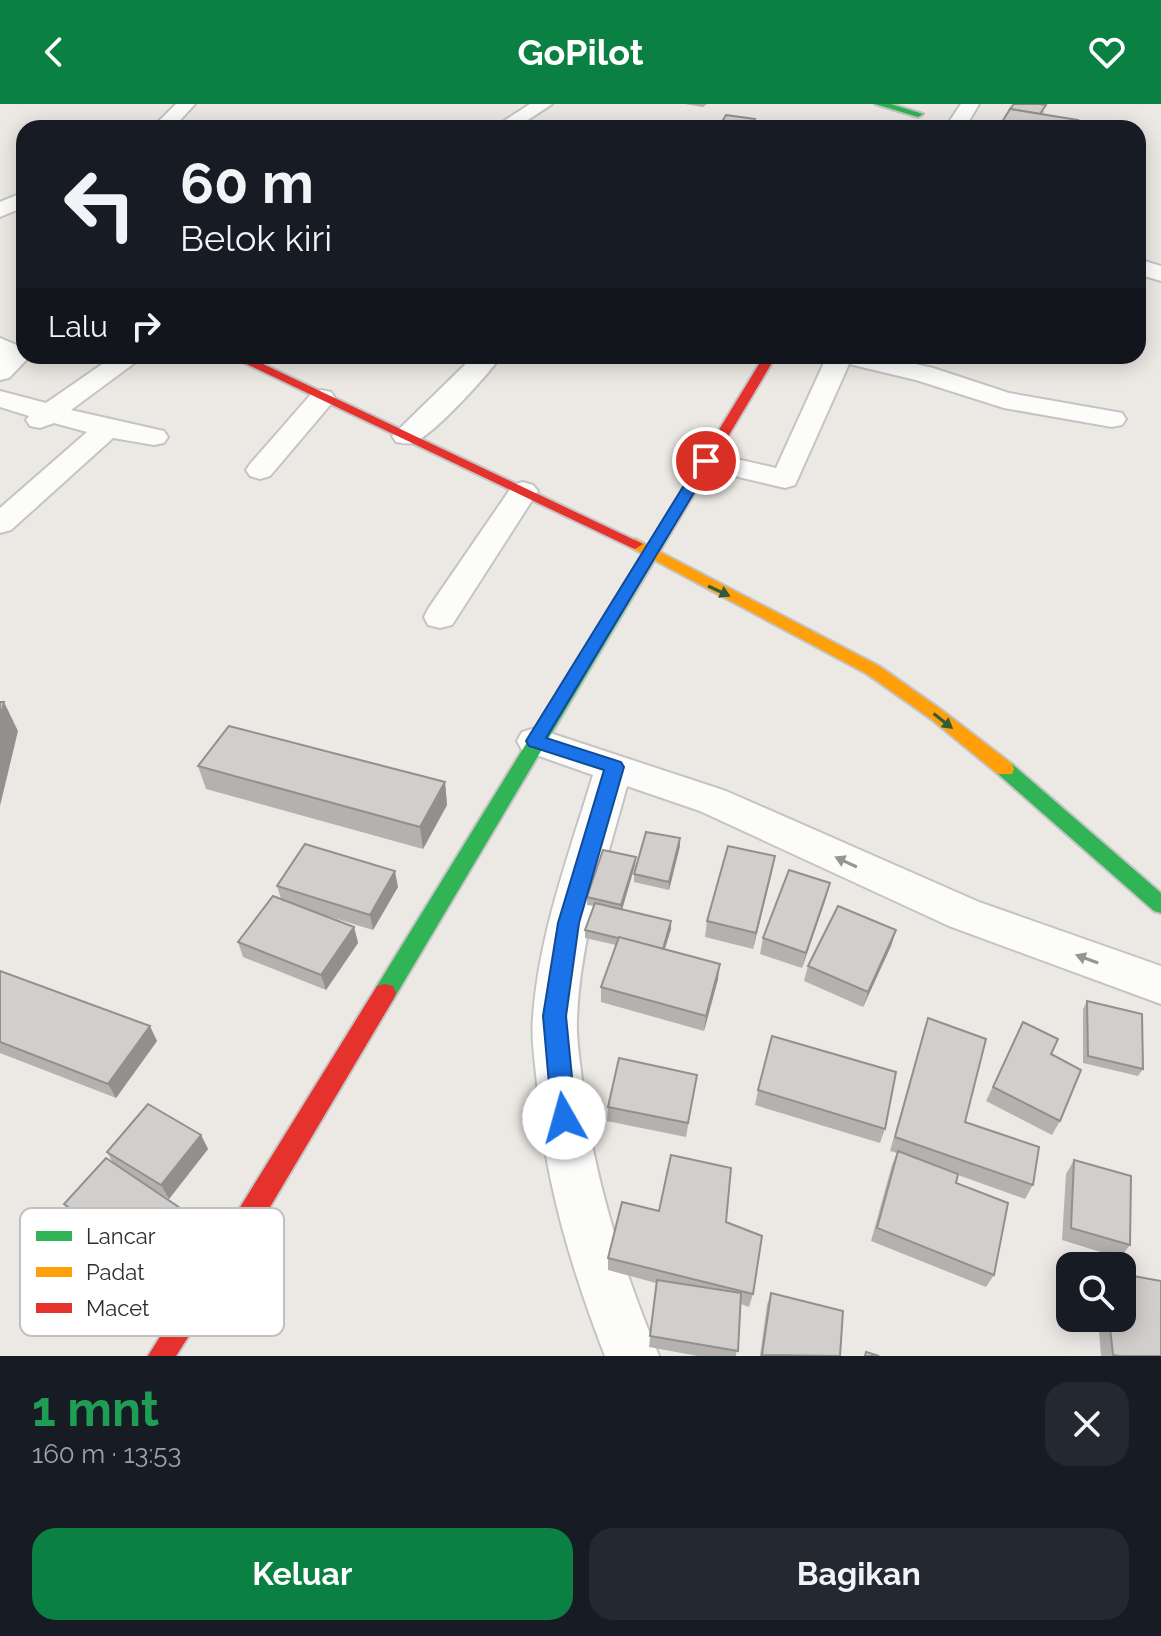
<!DOCTYPE html>
<html lang="id">
<head>
<meta charset="utf-8">
<style>
  body { margin:0; font-family:Raleway,sans-serif; background:#242831; color:#f1f3f6; height:100vh; display:flex; flex-direction:column; font-size:30px; white-space:nowrap }
  * { box-sizing:border-box; margin:0 }
  p { font-size:26px; color:#9ea1a6 }
  .icon { flex:none; width:44px; height:44px; fill:none; stroke:currentColor; stroke-width:2; stroke-linecap:round; stroke-linejoin:round }
  .map { position:relative; height:1252px; overflow:hidden }
  .panel { display:flex; flex-direction:column; background:#171b24; flex:1 }
  .panel>* { flex:none }
  .banner { position:absolute; left:16px; top:16px; width:1130px; height:244px; border-radius:24px; box-shadow:0 4px 20px #0003; background:#171b24; color:#f1f3f6; overflow:hidden }
  .buttons { position:absolute; left:1056px; top:1148px; display:grid; gap:16px }
  .buttons a { display:grid; place-items:center; width:80px; height:80px; border-radius:16px; background:#171b24; box-shadow:0 4px 20px #0003; font-size:40px }
  .pin { position:absolute; display:grid; place-items:center; width:68px; height:68px; color:#fff; margin:-34px; border:4px solid #fff; border-radius:50%; box-shadow:0 2px 8px #0007 }
  .me { position:absolute; width:88px; margin:-44px; rotate:353deg; stroke-linejoin:round; filter:drop-shadow(0 0 6px #0008) }
  .turn { display:flex; align-items:center; gap:28px; height:168px; padding:0 32px; font-size:36px }
  .turn .icon { width:104px; height:104px; stroke-width:2.5 }
  .turn b { display:block; font-size:56px; line-height:68px }
  .then { display:flex; align-items:center; height:76px; padding:0 32px; background:#0003; gap:16px; font-size:30px }
  .round { display:grid; place-items:center; flex:none; width:84px; height:84px; border-radius:24px; background:#242831 }
  .summary { display:flex; align-items:center; justify-content:space-between; height:136px; padding:0 32px }
  h1 { font-size:48px; font-weight:700; line-height:60px; color:#1e9e55 }
  .button { display:flex; gap:16px; margin-top:auto; padding:16px 32px }
  .button a { flex:1; height:92px; border-radius:24px; background:#0b8043; color:#fff; font-size:32px; font-weight:700; line-height:92px; text-align:center }
  .button a+a { background:#242831; color:#f1f3f6 }
  header { display:flex; justify-content:space-between; align-items:center; height:104px; padding:0 32px; background:#0b8043; color:#fff; font-size:36px; font-weight:700 }
  .map>svg:first-child { display:block }
  .lines { fill:none; stroke-linecap:round; stroke-linejoin:round }
  .street-casing { stroke:#c5c4c5; stroke-width:4 }
  .fast-casing { stroke:#c5c4c5; stroke-width:4 }
  .slow-casing { stroke:#c5c4c5; stroke-width:4 }
  .jam-casing { stroke:#c5c4c5; stroke-width:4 }
  .street { fill:#fcfcfb; fill-rule:evenodd }
  .fast { fill:#30b455; fill-rule:evenodd }
  .slow { fill:#ff9f0a; fill-rule:evenodd }
  .jam { fill:#e5322d; fill-rule:evenodd }
  .wall { fill:#b4b1af }
  .shaded-wall { fill:#92908e }
  .building { fill:#d1cecb; stroke:#92908e; stroke-width:2 }
  .oneway { fill:#2f5d3c }
  .oneway2 { fill:#959594 }
  .route { fill:#1a73e8; stroke:#114b97; stroke-width:2 }
  .key { fill:#fff; stroke:#c0c0c0; stroke-width:2 }
  .key-label { font-size:22px; fill:#2e2e2e }
</style>
</head>
<body>
<header><svg class="icon" aria-label="back" viewBox="0 0 24 24"><path d="M15 5l-7 7 7 7"/></svg>GoPilot<svg class="icon" aria-label="heart" viewBox="0 0 24 24"><path d="M12 20l-8-8c-3-5 5-10 8-4 3-6 11-1 8 4z"/></svg></header>
<div class="map">
<svg width="1161" height="1252" viewBox="0 0 1161 1252">
  <rect width="100%" height="100%" fill="#ece8e4"/>
  <g class="lines">
    <defs>
      <g id="street">
        <path d="M176,0h19l-22,24h-21z"/>
        <path d="M530,0h22l-36,24h-23z"/>
        <path d="M961,0h18l-14,24h-20z"/>
        <path d="M24,88v15l-24,10v-15z"/>
        <path d="M1138,155l23,7v15l-23,-7z"/>
        <path d="M0,234l24,10v8h6l-21,22 -9,2z"/>
        <path d="M114,252h30l-73,54 93,21 4,6 -4,6 -10,2 -41,-7 -102,92 -11,3v-25l87,-76 -33,-9 -14,5 -10,-2 -4,-6 3,-4 -29,-9v-16l46,12z"/>
        <path d="M474,252h27c-14,20 -65,76 -86,86 -6,3 -12,1 -19,0l-4,-6z"/>
        <path d="M827,252h54l52,12 76,25 113,20 4,6 -4,6 -10,2 -108,-19 -88,-28 -67,-16 -54,121 -10,3 -89,-21 -4,-6 4,-6 10,-3 70,16z"/>
        <path d="M322,286l9,2 4,6 -4,6 -61,72 -10,3 -10,-3 -4,-6 4,-6 63,-72z"/>
        <path d="M523,378l10,3 5,6 -86,134 -12,3 -12,-3 -4,-8 4,-8 85,-124z"/>
        <path d="M535,624l191,63 253,111 182,64v38l-212,-78 -249,-115 -73,-25c-21,77 -47,153 -50,233 -1,20 3,41 5,61 11,97 40,187 77,276h-54c-34,-88 -61,-177 -68,-272 -2,-22 -6,-45 -4,-67 6,-83 36,-163 60,-242l-71,-25 -5,-9 5,-9z"/>
      </g>
      <g id="fast">
        <path d="M875,0h16l32,10 -5,3z"/>
        <path d="M685,389l7,4 -299,503 -8,2 -8,-2 -3,-7 3,-7 301,-489z"/>
        <path d="M1005,658l7,2 149,129v20l-7,-2 -156,-137 -2,-5 2,-5z"/>
      </g>
      <path id="slow" d="M635,435l244,127 64,45 69,53 2,5 -2,5h-14l-67,-55 -64,-45 -237,-127 -3,-3z"/>
      <g id="jam">
        <path d="M230,252h16l397,188 -8,5 -5,-2z"/>
        <path d="M764,252h12l-84,141 -2,3h-10l-2,-3z"/>
        <path d="M385,880l8,2 3,7 -3,7 -142,239 -75,117h-28l229,-370z"/>
      </g>
    </defs>
    <use href="#street" class="street-casing"/>
    <use href="#fast" class="fast-casing"/>
    <use href="#slow" class="slow-casing"/>
    <use href="#jam" class="jam-casing"/>
    <use href="#street" class="street"/>
    <use href="#fast" class="fast"/>
    <use href="#slow" class="slow"/>
    <use href="#jam" class="jam"/>
  </g>
  <g class="wall">
    <path d="M685,0h22l-4,3z"/>
    <path d="M1044,7l-1,3 33,14h-75l1,-6z"/>
    <path d="M720,21h34l-1,3h-34z"/>
    <path d="M198,662l247,16 2,23 -24,44 -217,-60z"/>
    <path d="M680,742l-11,44 -35,-8v-8z"/>
    <path d="M636,753l-1,8 -13,45 49,19 -6,20 53,30 -14,52 -103,-29v-15l15,-42 -31,-7v-8l9,-24 -7,-1v-8z"/>
    <path d="M772,768l-19,77 -48,-12 2,-16z"/>
    <path d="M830,779l-4,15 -24,70 -42,-14 3,-16z"/>
    <path d="M277,782l121,1 -25,43 -59,-18 40,15 4,16 -32,47 -83,-33 -5,-15 43,-43z"/>
    <path d="M896,826l-5,16 -28,61 -59,-26 4,-15z"/>
    <path d="M0,867l157,70 -41,57 -116,-45z"/>
    <path d="M1087,897l56,68 -5,7 -55,-13v-54z"/>
    <path d="M928,914l37,104 68,63 -8,14 -67,-24 -2,8 38,92 -8,12 -115,-46 21,-76 5,-12 -7,-2 33,-118z"/>
    <path d="M1023,918l28,32 9,67 -8,14 -66,-34z"/>
    <path d="M697,971l-11,62 -79,-16 1,-14z"/>
    <path d="M758,986l127,39 -5,14 -125,-38z"/>
    <path d="M201,1031l7,14 -39,50 -20,-12 44,38 -40,49 -79,-57 -10,-13 49,-41 -6,-11z"/>
    <path d="M1074,1056l56,85 -10,13 -58,-18 4,-66z"/>
    <path d="M659,1107l67,11 27,72 -4,13 -8,-3 -5,52h-38l-49,-9 7,-64 -48,-13v-12z"/>
    <path d="M771,1189l69,63h-80l7,-51z"/>
    <path d="M1098,1214h24l39,38h-60z"/>
  </g>
  <g class="shaded-wall">
    <path d="M4,598l14,29 -18,75v-88z"/>
    <path d="M445,678l2,23 -24,44 -3,-22z"/>
    <path d="M680,734v8l-11,44v-8z"/>
    <path d="M775,752l-3,16 -19,77 3,-16z"/>
    <path d="M636,753l-1,8 -14,48v-8z"/>
    <path d="M395,767l3,16 -25,43 -3,-15z"/>
    <path d="M830,779l-4,15 -24,70 4,-15z"/>
    <path d="M671,817v8l-9,28 1,-8z"/>
    <path d="M354,823l4,16 -32,47 -5,-15z"/>
    <path d="M896,826l-5,16 -28,61 5,-15z"/>
    <path d="M720,860l-2,15 -14,52 2,-15z"/>
    <path d="M150,922l7,15 -41,57 -8,-14z"/>
    <path d="M201,1031l7,14 -39,50 -8,-14z"/>
    <path d="M186,1108l7,13 -40,49 -8,-13z"/>
  </g>
  <g class="building">
    <path d="M1014,0h26l6,1 -6,9 -30,-5z"/>
    <path d="M1010,5l68,11 -4,8h-32l-40,-6z"/>
    <path d="M726,11l29,4 -6,9 -29,-3z"/>
    <path d="M0,598h4l-4,16z"/>
    <path d="M229,622l216,56 -25,45 -222,-61z"/>
    <path d="M646,728l34,6 -11,44 -35,-8z"/>
    <path d="M305,740l90,27 -25,44 -93,-29z"/>
    <path d="M728,742l47,10 -19,77 -49,-12z"/>
    <path d="M603,746l33,7 -15,48 -34,-8z"/>
    <path d="M789,766l41,13 -24,70 -43,-15z"/>
    <path d="M273,792l81,31 -33,48 -83,-33z"/>
    <path d="M595,799l76,18 -8,28 -78,-19z"/>
    <path d="M838,802l58,24 -28,62 -60,-26z"/>
    <path d="M619,833l101,27 -14,52 -105,-29z"/>
    <path d="M0,867l150,55 -42,58 -108,-42z"/>
    <path d="M1087,897l55,13 1,55 -55,-13z"/>
    <path d="M928,914l58,21 -21,83 74,25 -6,38 -138,-48z"/>
    <path d="M1023,918l35,17 -7,15 30,16 -21,51 -67,-34z"/>
    <path d="M772,932l124,36 -11,57 -127,-39z"/>
    <path d="M619,954l78,17 -9,48 -80,-16z"/>
    <path d="M148,1000l53,31 -40,50 -54,-33z"/>
    <path d="M898,1047l60,23 -2,9 52,20 -14,72 -117,-47z"/>
    <path d="M671,1051l60,13 -5,54 36,14 -9,58 -145,-36 14,-56 37,9z"/>
    <path d="M106,1054l80,54 -41,49 -81,-57z"/>
    <path d="M1074,1056l57,16 -1,69 -59,-17z"/>
    <path d="M1122,1170l39,7v75h-42l-6,-1 -4,-37h13z"/>
    <path d="M657,1176l84,13 -3,58 -88,-15z"/>
    <path d="M771,1189l72,18 -3,45 -78,-1z"/>
    <path d="M866,1248l13,4h-14z"/>
  </g>
  <defs><path id="oneway-solid" d="M-6-.8H1V-3.2L6.5 0L1 3.2V.8H-6Z" transform="scale(2)"/></defs>
  <g class="oneway">
    <use href="#oneway-solid" transform="translate(719 487) rotate(25)"/>
    <use href="#oneway-solid" transform="translate(943 617) rotate(38)"/>
  </g>
  <g class="oneway2">
    <use href="#oneway-solid" transform="translate(846 758) rotate(-155)"/>
    <use href="#oneway-solid" transform="translate(1087 855) rotate(-160)"/>
  </g>
  <path class="route" d="M706,353l7,4 -167,277 75,24 3,5 -45,156 -13,93 10,102 -4,8 -8,3 -9,-3 -3,-8 -9,-102 15,-93 46,-153 -75,-24 -3,-5 173,-280z"/>
  <rect x="20" y="1104" width="264" height="128" rx="12" class="key"/>
  <rect x="36" y="1127" width="36" height="10" fill="#30b455"/>
  <rect x="36" y="1163" width="36" height="10" fill="#ff9f0a"/>
  <rect x="36" y="1199" width="36" height="10" fill="#e5322d"/>
  <g class="key-label">
    <text x="86" y="1140">Lancar</text>
    <text x="86" y="1176">Padat</text>
    <text x="86" y="1212">Macet</text>
  </g>
</svg>
<div class="buttons">
<a><svg class="icon" aria-label="search" viewBox="0 0 24 24"><circle cx="10" cy="10" r="6"/><path d="M15 15l6 6"/></svg></a>
</div>
<div class="pin" style="left:706px;top:357px;background:#d93025"><svg class="icon" aria-label="arrive" viewBox="0 0 24 24"><path d="M6 21V4h12l-3 4 3 4H6"/></svg></div>
<svg class="me" style="left:564px;top:1014px" viewBox="-20 -20 40 40"><circle r="19" fill="#fff"/><path d="M0-13L10 11 0 6-10 11z" fill="#1a73e8"/></svg>
<div class="banner">
<div class="turn"><svg class="icon" aria-label="left" viewBox="0 0 24 24"><path d="M17 20v-9H6M10 6l-5 5 5 5"/></svg><div><b>60 m</b>Belok kiri</div></div>
<div class="then">Lalu<svg class="icon" aria-label="right" viewBox="0 0 24 24"><path d="M7 20v-9h11M14 6l5 5-5 5"/></svg></div>
</div>
</div>
<section class="panel">
<div class="summary"><div><h1>1 mnt</h1><p>160 m · 13:53</p></div><a class="round"><svg class="icon" aria-label="close" viewBox="0 0 24 24"><path d="M6 6l12 12M18 6L6 18"/></svg></a></div>
<div class="button"><a>Keluar</a><a>Bagikan</a></div>
</section>
</body>
</html>
